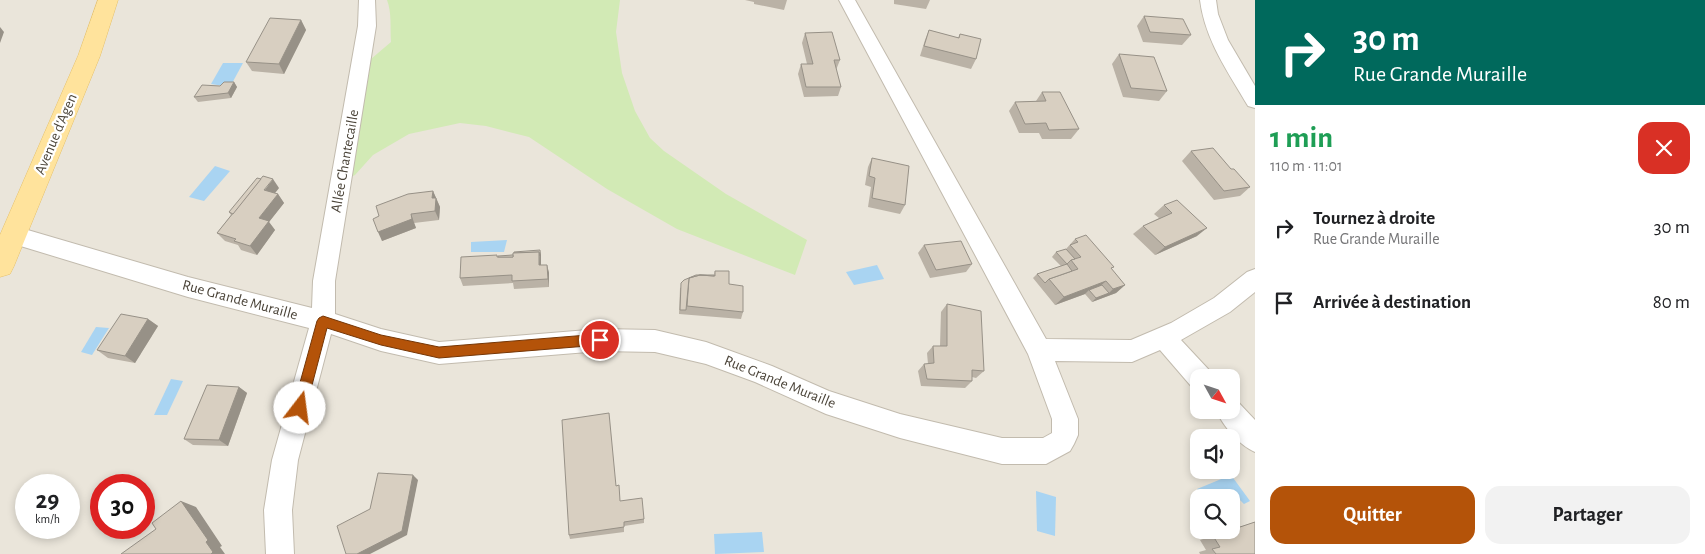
<!DOCTYPE html>
<html lang="fr">
<head>
<meta charset="utf-8">
<style>
  body { margin:0; font-family:"Alegreya Sans",sans-serif; background:#f2f2f2; color:#202124; height:100vh; display:flex; flex-direction:column; font-size:19px; white-space:nowrap }
  * { box-sizing:border-box; margin:0 }
  p { font-size:16px; color:#757577 }
  .icon { flex:none; width:28px; height:28px; fill:none; stroke:currentColor; stroke-width:2; stroke-linecap:round; stroke-linejoin:round }
  .map { position:relative; flex:1; overflow:hidden }
  .panel { display:flex; flex-direction:column; background:#fff; width:450px }
  .panel>* { flex:none }
  .hud { background:#00695c; color:#fff; overflow:hidden }
  .needle { width:32px; rotate:130deg }
  .controls { position:absolute; left:1190px; top:369px; display:grid; gap:10px }
  .controls a { display:grid; place-items:center; width:50px; height:50px; border-radius:10px; background:#fff; box-shadow:0 2px 8px #0003; font-size:25px }
  .speed { position:absolute; left:15px; top:474px; display:flex; gap:10px; font-size:25px; font-weight:700; text-align:center }
  .speed>* { display:grid; place-content:center; width:65px; height:65px; border-radius:50%; background:#fff; box-shadow:0 2px 8px #0003; line-height:1 }
  .speed small { font-size:12px; font-weight:400 }
  .speed .limit { border:8px solid #d22; background:#fff; color:#111 }
  .pin { position:absolute; display:grid; place-items:center; width:42px; height:42px; color:#fff; margin:-21px; border:2px solid #fff; border-radius:50%; box-shadow:0 1px 5px #0007 }
  .me { position:absolute; width:55px; margin:-28px; rotate:15deg; stroke-linejoin:round; filter:drop-shadow(0 0 4px #0008) }
  .turn { display:flex; align-items:center; gap:18px; height:105px; padding:0 15px; font-size:22px }
  .turn .icon { width:65px; height:65px; stroke-width:2.5 }
  .turn b { display:block; font-size:35px; line-height:42px }
  .round { display:grid; place-items:center; flex:none; width:52px; height:52px; border-radius:15px; background:#f2f2f2 }
  .headline { display:flex; align-items:center; justify-content:space-between; height:85px; padding:0 15px }
  h1 { font-size:30px; font-weight:600; line-height:38px; color:#1e9e55 }
  .primary-button { display:flex; gap:10px; margin-top:auto; padding:10px 15px }
  .primary-button a { flex:1; height:58px; border-radius:15px; background:#b45309; color:#fff; font-size:20px; font-weight:600; line-height:58px; text-align:center }
  .primary-button a+a { background:#f2f2f2; color:#202124 }
  ul { padding:0; list-style:none }
  li { display:flex; align-items:center; gap:15px; height:75px; padding:0 15px }
  li div { flex:1 }
  li b { display:block; font-size:19px }
  li em { font-style:normal }
  main { display:flex; flex:1; min-height:0 }
  .map>svg:first-child { display:block }
  .residential { fill:#eae5da; fill-rule:evenodd }
  .green { fill:#d2eab5 }
  .water { fill:#a9d4f2 }
  .lines { fill:none; stroke-linecap:round; stroke-linejoin:round }
  .minor-casing { stroke:#c2bbae; stroke-width:2 }
  .major-casing { stroke:#e6c16a; stroke-width:1 }
  .minor { fill:#fff; fill-rule:evenodd }
  .major { fill:#ffe39c; fill-rule:evenodd }
  .wall { fill:#bab2a6 }
  .shaded-wall { fill:#979187 }
  .building { fill:#d8cfc1; stroke:#979187 }
  .route { fill:#b45309; stroke:#753606 }
  .labels { text-anchor:middle; dominant-baseline:central; stroke-width:4.5; stroke-linejoin:round; paint-order:stroke }
  .street-label { font-size:15px; fill:#4b4439; stroke:#fff }
</style>
</head>
<body>
<main>
<div class="map">
<svg width="1255" height="554" viewBox="0 0 1255 554">
  <rect width="100%" height="100%" fill="#f6f3ec"/>
  <path class="residential" d="M0,0h1255v554h-1255zM1199,378h32v32h-32zM1199,438h32v32h-32zM26,485h43v43h-43zM101,485h43v43h-43zM1199,498h32v32h-32z"/>
  <path class="green" d="M387,0h233l-4,32 6,41 13,38 15,27 14,13 62,43 81,46 -12,35 -118,-46 -70,-40 -78,-52 -43,-11 -26,-3 -51,11 -36,21 -18,20 -4,2 20,-118 20,-17c-1,-14 1,-29 -4,-42z"/>
  <g class="water">
    <path d="M223,63h20l-13,24 -19,-3z"/>
    <path d="M215,166l15,5 -26,30 -15,-4z"/>
    <path d="M507,240l-3,12h-33v-10z"/>
    <path d="M877,265l7,14 -30,6 -8,-13z"/>
    <path d="M96,327l13,1 -17,27 -11,-3z"/>
    <path d="M171,379l12,2 -16,34h-13z"/>
    <path d="M1231,475l19,26 -6,3 -6,-6 -7,2v-2l-28,-1 -6,-8z"/>
    <path d="M1036,491l20,6 -1,39 -18,-5z"/>
    <path d="M762,532l2,20 -49,2 -1,-20z"/>
  </g>
  <g class="lines">
    <defs>
      <g id="minor">
        <path d="M359,0h16l1,26 -41,255v33l46,15 58,13 161,-13 55,1 51,12 66,24 57,25 71,23 102,24h41l9,-5v-14l-24,-65 -189,-354h16l191,339 85,1 40,-17 43,-25 33,-26 8,-3v23l-25,20 -49,28 28,30 3,8h-13v11l-8,-3 -31,-36 -28,12 -77,-1 23,58v16l-4,9 -4,7 -24,13h-44l-102,-26 -74,-24 -71,-32 -49,-18 -51,-12 -55,-1 -161,13 -58,-13 -50,-17 -33,126 -6,50 2,44h-28l-2,-44 8,-50 37,-132 -121,-31 -174,-53 -8,-3 -3,-6 3,-6 8,-3 174,51 124,31 1,-27 45,-255z"/>
        <path d="M1200,0h16l2,14 10,26 27,46v22l-7,-2c-20,-34 -43,-66 -48,-106z"/>
        <path d="M1231,399l7,3 17,18v32c-16,-7 -32,-26 -39,-42h15z"/>
      </g>
      <path id="major" d="M98,0h20l-18,56 -86,210 -4,8 -10,3v-42l78,-179z"/>
    </defs>
    <use href="#minor" class="minor-casing"/>
    <use href="#major" class="major-casing"/>
    <use href="#minor" class="minor"/>
    <use href="#major" class="major"/>
  </g>
  <g class="wall">
    <path d="M745,0h42l-3,10 -30,-6v-2z"/>
    <path d="M894,0h36l-4,9 -32,-5z"/>
    <path d="M1144,16l47,19 -9,10 -39,-3 -6,-16z"/>
    <path d="M301,20l5,10 -22,44 -32,-3 -6,-9z"/>
    <path d="M929,30l29,8 2,-4 16,25 -5,10 -51,-13 5,-16z"/>
    <path d="M805,33l35,27 -4,10 5,17 -3,9 -34,1 -6,-23 3,-10h6l-5,-21z"/>
    <path d="M1119,54l48,37 -8,10 -36,-4 -11,-33z"/>
    <path d="M234,82l3,5 -6,11 -33,4 -4,-5z"/>
    <path d="M1042,92l37,37 -8,10h-29l-3,-6h-20l-10,-22 6,-9 21,-1z"/>
    <path d="M1191,151l40,18 19,18 -10,9 -26,4 -32,-39z"/>
    <path d="M872,158l33,47 -5,9 -32,-7 3,-20 -6,-2 3,-18z"/>
    <path d="M279,188l-4,5 3,1 6,9 -15,19 6,8 -18,25 -16,-5 -3,-5 -13,-4 -8,-8 14,-18 -2,-3z"/>
    <path d="M433,191l7,16 -1,13 -25,3 2,5 -34,13 -3,-25z"/>
    <path d="M1164,205l33,31 -42,19 -22,-21 10,-8 16,-8 -5,-4z"/>
    <path d="M1075,239l36,30 14,16 -9,8 -24,9 -7,-8 -30,11 -22,-27 4,-4 24,-8 -9,-9 4,-5 10,-3z"/>
    <path d="M924,245l48,19 -6,8 -36,6 -12,-25z"/>
    <path d="M540,250l1,15h6l2,8v14l-35,2 -1,-6 -50,3 -3,-8 37,-21z"/>
    <path d="M715,271l14,13 14,28 -2,7 -62,-5 1,-26 34,-13z"/>
    <path d="M947,304l37,67 -8,7 -4,-1v4l-7,7 -44,-2 -3,-15 6,-7h4l-1,-11 6,-7h7l1,-34z"/>
    <path d="M148,319l10,7 -23,37 -27,-5 -11,-8z"/>
    <path d="M239,387l8,6 -19,53 -35,-1 -9,-6z"/>
    <path d="M616,486l4,15 24,18v4l-20,3v6l-54,7 -1,-4z"/>
    <path d="M1255,522v32h-55l-1,-2 7,-2 -6,-10z"/>
  </g>
  <g class="shaded-wall">
    <path d="M301,20l5,10 -22,44 -5,-10z"/>
    <path d="M0,27l4,5 -4,11z"/>
    <path d="M234,82l3,5 -6,11 -3,-5z"/>
    <path d="M273,179l6,9 -9,11 -28,21z"/>
    <path d="M433,191l7,16 -1,13 -4,-9 -3,-13z"/>
    <path d="M278,194l6,9 -15,19 6,8 -18,25 -7,-9 9,-28z"/>
    <path d="M411,214l5,14 -34,13 -4,-9z"/>
    <path d="M1207,228l-10,8 -42,19 10,-8z"/>
    <path d="M540,250l1,5v19l-2,-9z"/>
    <path d="M547,265l2,8v14l-1,-8z"/>
    <path d="M1106,281l-9,8 -8,1 -4,4 -30,11 9,-8z"/>
    <path d="M1125,285l-9,8 -24,9 4,-4 13,-5 4,-4z"/>
    <path d="M148,319l10,7 -23,37 -10,-7z"/>
    <path d="M239,387l8,6 -19,53 -9,-6z"/>
    <path d="M413,475l5,5 -11,55 -37,19h-13z"/>
    <path d="M181,501l15,6 26,39 -2,1 5,7h-14z"/>
  </g>
  <g class="building">
    <path d="M1144,16l39,3 8,16 -41,-3z"/>
    <path d="M270,18l31,2 -22,44 -33,-2z"/>
    <path d="M929,30l30,8 1,-4 21,5 -5,20 -52,-13z"/>
    <path d="M832,32l8,28h-6l7,27h-35l-5,-23h12l-8,-31z"/>
    <path d="M1119,54l35,3 13,34 -36,-3z"/>
    <path d="M224,82h10l-6,11 -34,4 8,-12 18,1z"/>
    <path d="M1042,92h18l19,37 -30,1 -3,-7 -21,1 -10,-22 31,-1z"/>
    <path d="M1213,148l18,21h3l16,18 -26,4 -33,-40z"/>
    <path d="M872,158l37,8 -4,39 -33,-7 3,-20 -6,-2z"/>
    <path d="M263,176l10,3 -9,11 14,4 -19,24 10,3 -19,25 -16,-5 2,-2 -19,-6z"/>
    <path d="M257,178l4,1 -28,35 -4,-2z"/>
    <path d="M433,191l-1,7h4l-1,13 -24,3 1,5 -34,13 -5,-13 6,-3 -3,-10 32,-12z"/>
    <path d="M1177,200l30,28 -42,19 -22,-21 29,-13 -8,-8z"/>
    <path d="M1086,235l28,32 -3,1 14,17 -12,4 -7,-8 -42,16 -15,-18 29,-10 -7,-9 10,-3 -11,-12 8,-3 -3,-3z"/>
    <path d="M961,241l11,23 -36,6 -12,-25z"/>
    <path d="M1066,249l9,10 -4,1 -4,4 -11,-12z"/>
    <path d="M540,250v6l-1,-4 -25,1v-1z"/>
    <path d="M539,252v13h8l1,14 -36,2v-6l-52,3 1,-21 36,-2v2h16v-4z"/>
    <path d="M513,255v2h-15v-1z"/>
    <path d="M1067,264l5,7 -23,8 -4,4 -8,-9z"/>
    <path d="M715,271h14v13l14,2v26l-56,-6 2,-28 11,-3 15,1z"/>
    <path d="M696,275h18v1l-14,-1 -11,3 -3,32h-6l1,-27 3,-3z"/>
    <path d="M1102,285l7,8 -13,5 -7,-8z"/>
    <path d="M947,304l34,7 3,60 -12,-1v11l-45,-2 -3,-15 10,-1 -1,-17h14z"/>
    <path d="M121,314l27,5 -23,37 -28,-6z"/>
    <path d="M207,385l32,2 -20,53 -35,-1z"/>
    <path d="M609,413l7,73 3,-1 1,16 22,-3 2,21 -20,3v5l-55,8 -7,-115z"/>
    <path d="M378,473l35,2 -11,56 -45,23h-11l-9,-28 33,-17z"/>
    <path d="M181,501l27,39 -2,2 7,10 -2,2h-90l35,-25 -4,-6z"/>
    <path d="M1255,522v32h-39l-4,-5 8,-2 -7,-11z"/>
  </g>
  <path class="route" d="M323,316l58,19 58,12 161,-13 4,2 2,4 -2,4 -4,1 -161,13 -58,-13 -54,-17 -21,80 -2,4 -4,2 -5,-2 -2,-4 24,-87 2,-3z"/>
  <g class="labels">
    <g class="street-label">
      <text transform="translate(56 134) rotate(-67)">Avenue d'Agen</text>
      <text transform="translate(345 161) rotate(-80)">Allée Chantecaille</text>
      <text transform="translate(240 300) rotate(15)">Rue Grande Muraille</text>
      <text transform="translate(780 382) rotate(22)">Rue Grande Muraille</text>
    </g>
  </g>
</svg>
<div class="controls">
<a><svg class="needle" viewBox="-14 -14 28 28"><path d="M0-13l5 13h-10z" fill="#e53935"/><path d="M0 13l5-13h-10z" fill="#757577"/></svg></a>
<a><svg class="icon" aria-label="sound" viewBox="0 0 24 24"><path d="M4 9h4l5-4v14l-5-4H4zM17 9q2 3 0 6"/></svg></a>
<a><svg class="icon" aria-label="search" viewBox="0 0 24 24"><circle cx="10" cy="10" r="6"/><path d="M15 15l6 6"/></svg></a>
</div>
<div class="speed"><div>29<small>km/h</small></div><div class="limit">30</div></div>
<div class="pin" style="left:600px;top:340px;background:#d93025"><svg class="icon" aria-label="arrive" viewBox="0 0 24 24"><path d="M6 21V4h12l-3 4 3 4H6"/></svg></div>
<svg class="me" style="left:300px;top:408px" viewBox="-20 -20 40 40"><circle r="19" fill="#fff"/><path d="M0-13L10 11 0 6-10 11z" fill="#b45309"/></svg>
</div>
<section class="panel">
<div class="hud">
<div class="turn"><svg class="icon" aria-label="right" viewBox="0 0 24 24"><path d="M7 20v-9h11M14 6l5 5-5 5"/></svg><div><b>30 m</b>Rue Grande Muraille</div></div>
</div>
<div class="headline"><div><h1>1 min</h1><p>110 m · 11:01</p></div><a class="round" style="background:#d93025;color:#fff"><svg class="icon" aria-label="close" viewBox="0 0 24 24"><path d="M6 6l12 12M18 6L6 18"/></svg></a></div>
<ul>
<li><svg class="icon" aria-label="right" viewBox="0 0 24 24"><path d="M7 20v-9h11M14 6l5 5-5 5"/></svg><div><b>Tournez à droite</b><p>Rue Grande Muraille</p></div><em>30 m</em></li>
<li><svg class="icon" aria-label="arrive" viewBox="0 0 24 24"><path d="M6 21V4h12l-3 4 3 4H6"/></svg><div><b>Arrivée à destination</b></div><em>80 m</em></li>
</ul>
<div class="primary-button"><a>Quitter</a><a>Partager</a></div>
</section>
</main>
</body>
</html>
